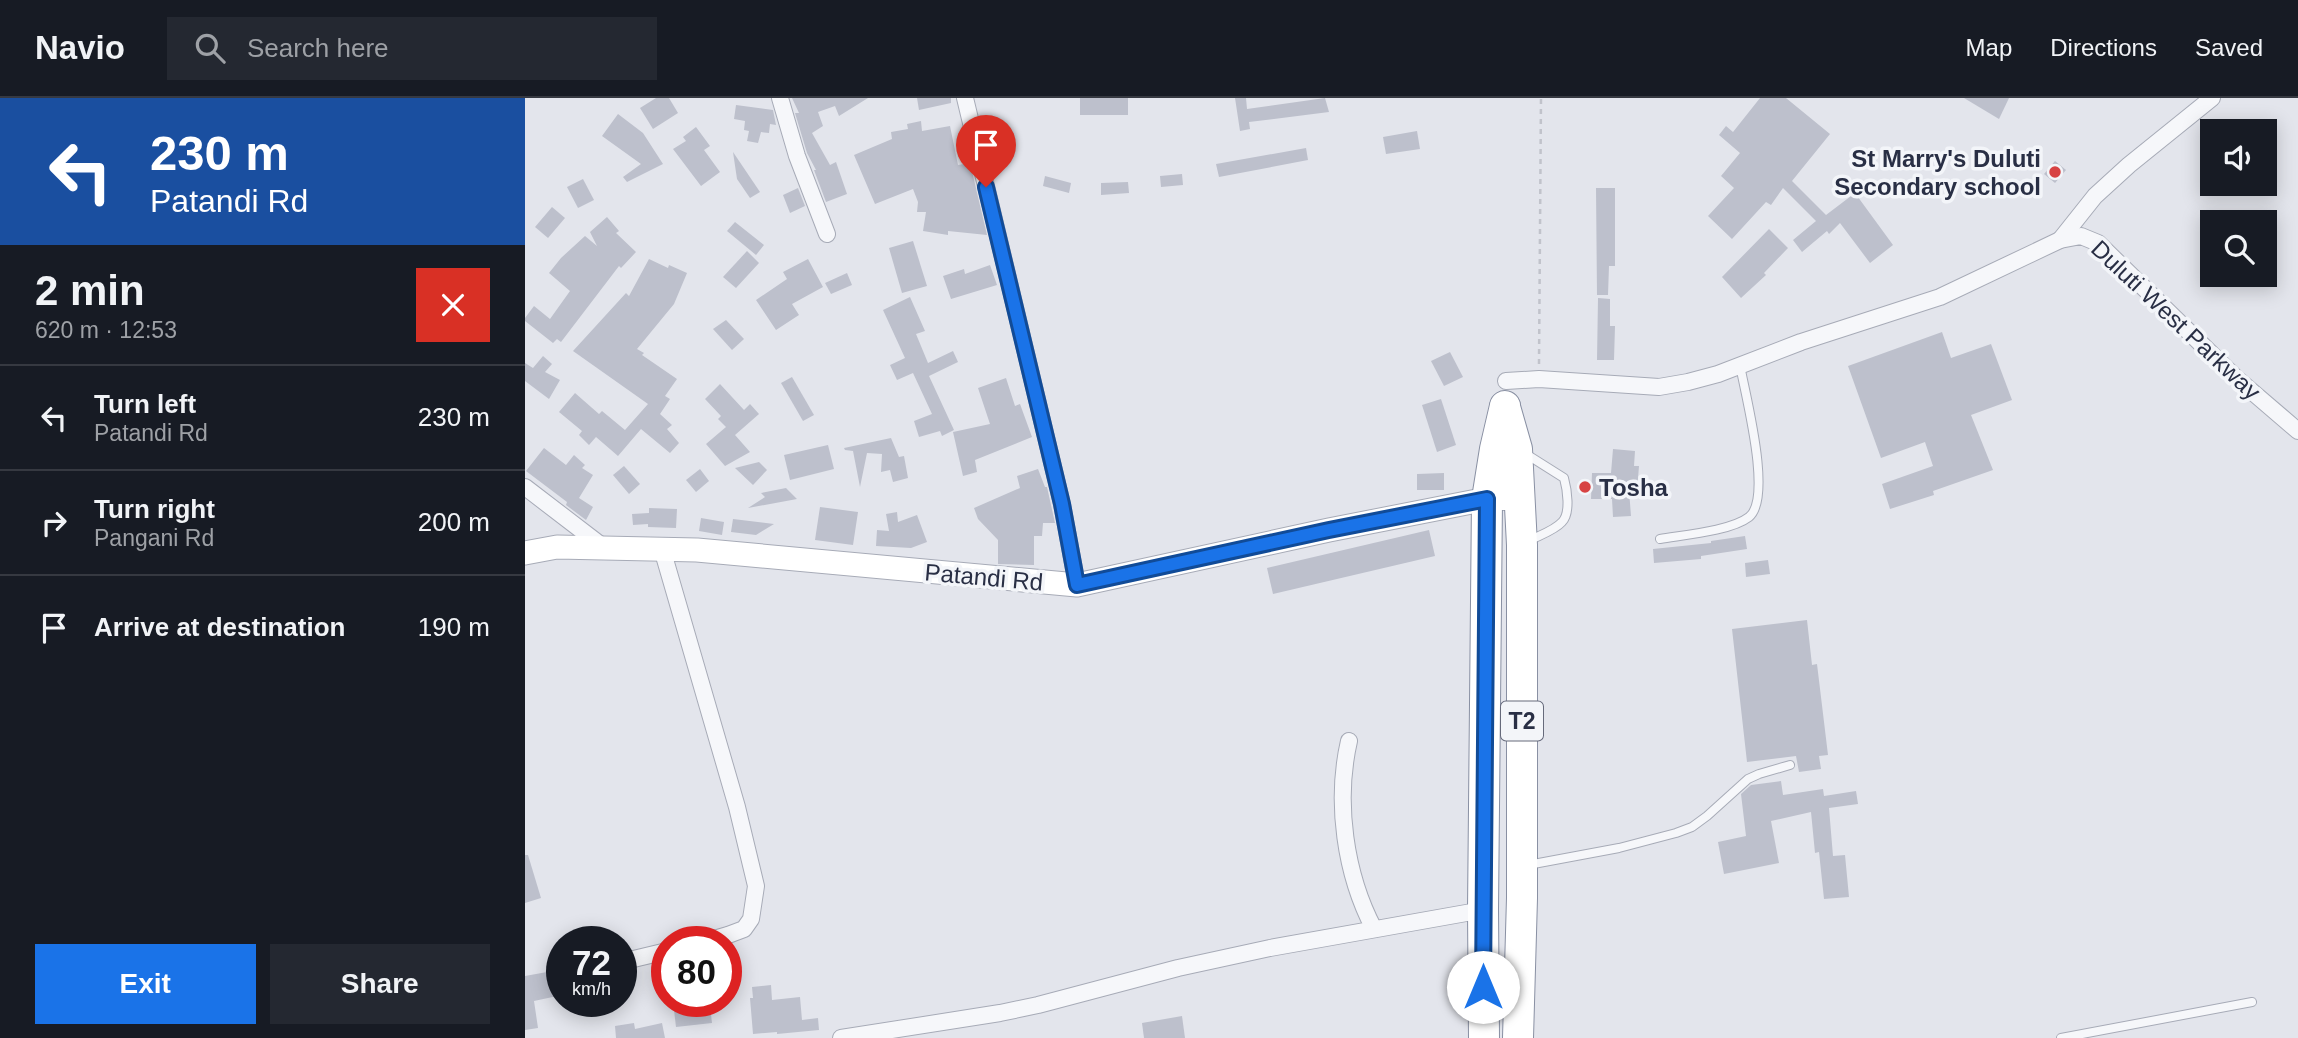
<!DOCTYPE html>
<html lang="en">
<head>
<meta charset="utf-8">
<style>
  body { margin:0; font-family:Arial,sans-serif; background:#242831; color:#f1f3f6; height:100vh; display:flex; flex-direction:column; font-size:26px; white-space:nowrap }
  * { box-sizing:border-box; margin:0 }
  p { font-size:23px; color:#9ea1a6 }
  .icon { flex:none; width:38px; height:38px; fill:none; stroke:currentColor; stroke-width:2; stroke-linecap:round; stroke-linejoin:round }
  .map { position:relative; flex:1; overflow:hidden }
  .panel { display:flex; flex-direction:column; background:#171b24; width:525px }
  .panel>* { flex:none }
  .guide { background:#1a4fa0; color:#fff; overflow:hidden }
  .fabs { position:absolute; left:1675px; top:21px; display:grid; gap:14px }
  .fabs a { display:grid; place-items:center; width:77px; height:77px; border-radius:0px; background:#171b24; box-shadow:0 4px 18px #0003; font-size:35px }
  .speed { position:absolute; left:21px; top:828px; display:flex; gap:14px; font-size:35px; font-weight:700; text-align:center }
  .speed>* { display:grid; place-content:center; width:91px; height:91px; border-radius:50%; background:#171b24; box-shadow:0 4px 18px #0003; line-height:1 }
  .speed small { font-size:18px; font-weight:400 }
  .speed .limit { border:10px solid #d22; background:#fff; color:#111 }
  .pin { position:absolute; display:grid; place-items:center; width:60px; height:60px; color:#fff; margin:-72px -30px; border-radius:50% 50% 50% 0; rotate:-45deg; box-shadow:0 0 7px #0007 }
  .pin .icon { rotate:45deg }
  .me { position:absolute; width:77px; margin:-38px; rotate:0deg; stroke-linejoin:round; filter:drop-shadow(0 0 5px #0008) }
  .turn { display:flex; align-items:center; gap:24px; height:147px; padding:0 35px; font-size:32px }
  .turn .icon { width:91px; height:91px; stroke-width:2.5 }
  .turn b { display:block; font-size:49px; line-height:60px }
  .round { display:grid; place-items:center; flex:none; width:74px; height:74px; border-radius:0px; background:#242831 }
  .overview { display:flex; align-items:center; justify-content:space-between; height:119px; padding:0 35px }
  h1 { font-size:42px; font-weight:700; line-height:52px }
  .button { display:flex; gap:14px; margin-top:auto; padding:14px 35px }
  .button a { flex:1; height:80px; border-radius:0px; background:#1a73e8; color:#fff; font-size:28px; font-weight:700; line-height:80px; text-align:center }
  .button a+a { background:#242831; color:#f1f3f6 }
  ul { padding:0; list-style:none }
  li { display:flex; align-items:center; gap:21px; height:105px; padding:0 35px; border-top:2px solid #363941 }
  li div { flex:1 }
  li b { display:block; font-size:26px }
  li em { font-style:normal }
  header { display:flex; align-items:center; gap:42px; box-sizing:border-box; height:98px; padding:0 35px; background:#171b24; border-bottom:2px solid #363941 }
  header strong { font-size:33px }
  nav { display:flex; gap:38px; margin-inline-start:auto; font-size:24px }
  .search { width:490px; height:63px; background:#242831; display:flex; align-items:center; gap:18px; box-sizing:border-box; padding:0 24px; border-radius:0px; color:#9ea1a6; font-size:26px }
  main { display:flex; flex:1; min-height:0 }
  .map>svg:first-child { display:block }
  .building { fill:#bdc0cc }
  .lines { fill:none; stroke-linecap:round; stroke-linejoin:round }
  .lane-casing { stroke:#a7abb7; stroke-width:10 }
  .street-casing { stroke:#a7abb7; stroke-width:18 }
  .secondary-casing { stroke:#a7abb7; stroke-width:25 }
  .highway-casing { stroke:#8990a3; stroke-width:32 }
  .path { stroke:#c1c3cb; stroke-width:2.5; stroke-dasharray:5 5; stroke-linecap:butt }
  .lane { stroke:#f6f7fa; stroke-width:8 }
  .street { stroke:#f6f7fa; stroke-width:16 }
  .secondary { stroke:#fff; stroke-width:23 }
  .highway { stroke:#fff; stroke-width:30 }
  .route-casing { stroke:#114b97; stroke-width:18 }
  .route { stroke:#1a73e8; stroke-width:12 }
  .poi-dot { fill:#d74243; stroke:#f3f5f9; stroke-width:2.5 }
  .labels { text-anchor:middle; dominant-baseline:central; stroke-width:7; stroke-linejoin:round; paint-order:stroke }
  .shield { fill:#f3f5f9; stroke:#666a7b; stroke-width:2 }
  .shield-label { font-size:23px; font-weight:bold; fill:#292f45 }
  .poi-label { font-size:24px; font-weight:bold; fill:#292f45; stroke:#f3f5f9; text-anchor:end }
  .street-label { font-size:24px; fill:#292f45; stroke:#f3f5f9 }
</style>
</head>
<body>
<header>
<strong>Navio</strong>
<div class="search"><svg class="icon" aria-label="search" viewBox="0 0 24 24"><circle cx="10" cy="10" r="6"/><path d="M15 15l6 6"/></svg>Search here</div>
<nav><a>Map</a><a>Directions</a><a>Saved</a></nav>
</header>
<main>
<section class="panel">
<div class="guide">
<div class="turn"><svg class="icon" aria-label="left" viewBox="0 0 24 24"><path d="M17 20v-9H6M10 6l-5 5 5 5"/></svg><div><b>230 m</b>Patandi Rd</div></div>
</div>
<div class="overview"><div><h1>2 min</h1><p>620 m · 12:53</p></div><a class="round" style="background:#d93025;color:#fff"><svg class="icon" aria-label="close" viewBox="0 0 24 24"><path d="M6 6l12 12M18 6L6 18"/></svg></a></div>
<ul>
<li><svg class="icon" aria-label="left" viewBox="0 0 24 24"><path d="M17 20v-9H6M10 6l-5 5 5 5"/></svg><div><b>Turn left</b><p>Patandi Rd</p></div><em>230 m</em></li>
<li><svg class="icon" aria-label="right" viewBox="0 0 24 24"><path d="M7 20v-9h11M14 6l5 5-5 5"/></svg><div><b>Turn right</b><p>Pangani Rd</p></div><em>200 m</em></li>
<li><svg class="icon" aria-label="arrive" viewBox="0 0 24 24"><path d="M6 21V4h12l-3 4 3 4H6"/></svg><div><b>Arrive at destination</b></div><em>190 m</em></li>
</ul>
<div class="button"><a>Exit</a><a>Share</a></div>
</section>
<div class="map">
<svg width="1773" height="940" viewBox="0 0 1773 940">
  <rect width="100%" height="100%" fill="#e3e5ec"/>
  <g class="building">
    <path d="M131,0h13l9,15 -25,16 -13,-21z"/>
    <path d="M267,0h76l-29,18 -4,-10 -17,6 5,14 -11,7 18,32 6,-3 11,32 -21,8 -12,-32h2l-9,-17 -12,-40h4z"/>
    <path d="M392,0h34v5l-32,7z"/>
    <rect x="555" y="0" width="48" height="17"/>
    <path d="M710,0h11l1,11 78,-11 4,14 -80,10 1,7 -10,2z"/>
    <path d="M1235,0h26l44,36 -38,47 34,34 29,-22 38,52 -23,18 -30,-40 -11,11 -2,-3 -25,21 -9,-12 23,-19 -33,-33 -12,17 -5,-3 -34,37 -24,-23 26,-28 -13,-12 19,-23 -21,-18 7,-9 7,6z"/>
    <path d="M1439,0h45l-10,21z"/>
    <path d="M211,7l37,5 3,15 -6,-1 -1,9 -8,-1 -3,11 -11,-2 2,-10 -5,-1 1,-9 -11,-2z"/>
    <path d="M93,16l25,19 20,31 -36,18 -4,-5 18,-13 -39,-28z"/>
    <path d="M396,23l1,10 28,-5 8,39 12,-2 17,72 -39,-4v4l-25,-4 3,-19h-9l1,-10 -5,-13 -38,15 -21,-49 38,-16 -1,-7 17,-3 -1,-5z"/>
    <path d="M171,29l14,19 -6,4 16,22 -19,14 -28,-37 13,-8 -3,-4z"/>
    <path d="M892,33l3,18 -34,5 -3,-17z"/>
    <path d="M781,50l2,12 -89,17 -3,-13z"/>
    <path d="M208,54l27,40 -10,6 -13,-19z"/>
    <path d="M1530,63l11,9 -11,13 -11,-9z"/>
    <path d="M657,76l1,11 -22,2 -1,-11z"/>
    <path d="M520,78l26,7 -2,10 -26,-7z"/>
    <path d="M58,81l11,21 -16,8 -11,-21z"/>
    <path d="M603,84l1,11 -28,2v-12z"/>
    <path d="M273,90l7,18 -15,7 -7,-18z"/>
    <path d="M1071,90h19v78h-6l-1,29h-11z"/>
    <path d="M27,109l13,11 -17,20 -13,-11z"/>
    <path d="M82,119l12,14 -3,2 20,19 -15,16 -2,-2 -58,76 -4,-3 -4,4 -28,-22v-3l9,-12 16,13 20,-28 -21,-18 12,-15 24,-22 12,10 -7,-14z"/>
    <path d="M210,124l29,23 -8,10 -29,-24z"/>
    <path d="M1244,131l19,19 -24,25 2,2 -25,23 -19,-21z"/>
    <path d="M388,143l14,45 -25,7 -13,-45z"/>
    <path d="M222,153l12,12 -23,25 -13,-11z"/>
    <path d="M124,161l19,9 1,-3 18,8 -13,31 -37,45 7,4 -2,2 35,24 -12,17 5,3 -10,15 12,11 -5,4 12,14 -9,10 -29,-24 -23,27 -22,-19 -7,8 -10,-10 3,-4 -23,-19 16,-19 24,21 3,-3 23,19 23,-26 -75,-53 53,-58 3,3z"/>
    <path d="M283,161l15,28 -31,17 7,11 -23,15 -20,-30 31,-21 -4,-7z"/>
    <path d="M465,167l7,20 -46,14 -8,-23 21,-7 1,5z"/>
    <path d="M322,175l5,12 -21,9 -6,-11z"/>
    <path d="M385,199l15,34 -9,3 12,29 25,-12 5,11 -29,14 25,54 -12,6 -2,-5 -21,6 -5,-16 18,-7 -19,-41 -16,7 -7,-15 15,-7 -22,-48z"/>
    <path d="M1073,200l12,1v27h5l-1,34h-17z"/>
    <path d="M201,222l18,19 -12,11 -19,-21z"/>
    <path d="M1417,234l9,26 40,-14 21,56 -41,15 22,55 -60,21 1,4 -44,14 -8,-25 51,-18 -8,-24 -44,16 -33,-92z"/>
    <path d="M925,254l13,25 -19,9 -13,-25z"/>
    <path d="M18,258l9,8 -7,8 15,8 -11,19 -24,-18v-18l8,5z"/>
    <path d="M267,279l22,38 -11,6 -22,-38z"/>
    <path d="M481,280l9,28 5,-2 12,33 -57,23 2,12 -14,4 -10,-44 37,-8 -12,-36z"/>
    <path d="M195,286l24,26 6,-6 9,10 -24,21 15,17 -25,14 -19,-22 20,-17 -8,-8 3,-3 -16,-17z"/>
    <path d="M916,301l15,46 -19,7 -15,-47z"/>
    <path d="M366,340l8,19 5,-1 4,22 -15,4 -3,-12 -9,2 1,-18 -15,-1 -7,34 -7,-36 -8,-1 -1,-2z"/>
    <path d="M303,347l6,24 -44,11 -6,-25z"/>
    <path d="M19,350l22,17 8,-10 11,10 -3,3 11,7 -14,23 14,9 -7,13 -20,-15 1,-3 -41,-31z"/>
    <path d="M1088,351l22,2 -1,15h5l-2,25 -8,-1 2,26 -18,1 -1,-18h-21l1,-26h19z"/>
    <path d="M234,364l8,8 -14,15 -18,-17z"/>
    <path d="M99,368l16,18 -11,10 -16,-19z"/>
    <path d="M175,371l9,12 -13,11 -10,-12z"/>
    <path d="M513,371l7,18h2l8,36h-12l-1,13h-8v29l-36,-1v-24l-20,-21 -4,-11 46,-20 -3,-12z"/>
    <path d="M919,375v17h-27v-16z"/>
    <path d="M261,390l11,11 -49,9 17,-11 -4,-4z"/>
    <path d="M295,409l38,5 -5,33 -38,-5z"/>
    <path d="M124,410l28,1 -1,19 -28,-1v-3l-15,1 -1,-11 17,-1z"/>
    <path d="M372,414l1,10 19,-7 10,27 -16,6 -35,-2 1,-16 12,1 -3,-17z"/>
    <path d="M176,420l23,4 -2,13 -23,-4z"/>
    <path d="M208,421l41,5 -18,11 -25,-3z"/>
    <path d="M904,432l6,26 -162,38 -6,-26z"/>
    <path d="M1220,438l2,13 -46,7v3l-47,4 -1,-14 58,-6v-2z"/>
    <path d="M1243,462l2,14 -24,3 -1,-14z"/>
    <path d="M1282,522l5,45 5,-1 11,91 -9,1 2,13 -22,3 -3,-16 -49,6 -15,-133z"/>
    <path d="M1256,683l2,14 40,-6 1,7 32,-5 2,13 -29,4 4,48 12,-1 4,42 -25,2 -5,-47 -4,1 -4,-41 -40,9 8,42 -55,11 -6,-32 28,-6 -5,-42 10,-9z"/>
    <path d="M0,757h3l13,43 -16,5z"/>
    <path d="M33,872l4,25 -28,6 4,27 -13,2v-54z"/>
    <path d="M246,887l1,15 28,-3 2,23 16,-2 1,12 -42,4v-2l-24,2 -3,-36h3l-1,-11z"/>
    <path d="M185,908l2,17 -36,4 -2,-17z"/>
    <path d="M657,918l3,22h-41l-2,-15z"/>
    <path d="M109,925l1,6 27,-6 3,15h-49l-1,-12z"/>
  </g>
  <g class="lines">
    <defs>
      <g id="lane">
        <path d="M1001,356l38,24c3,11 7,35 -2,44 -8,9 -25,14 -35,20"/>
        <path d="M1135,441c23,-4 71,-8 89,-22 24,-19 -4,-123 -9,-152"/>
        <path d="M1003,767l91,-17 57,-15 16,-6 15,-11 41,-37 11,-5 31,-9"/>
        <path d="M1536,940l191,-36"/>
      </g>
      <g id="street">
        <path d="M255,0l17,58 30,78"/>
        <path d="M440,0l97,406 15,81"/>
        <path d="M1535,142l35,-44 34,-31 83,-67"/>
        <path d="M981,283l33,-2 120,8 29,-5 30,-8 83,-32 139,-45 120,-57 21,-4 17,7 137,134 63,54"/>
        <path d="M0,389l77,59"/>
        <path d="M137,451l75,258 19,79 -5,33 -7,10 -16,6 -24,7"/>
        <path d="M824,643c-14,61 -4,133 25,188"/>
        <path d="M96,864l46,-11"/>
        <path d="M316,940l159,-25 38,-8 140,-37 92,-20 213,-38"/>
      </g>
      <path id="secondary" d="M0,455l32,-6 140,3 380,35 252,-55 158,-31 33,-1"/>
      <g id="highway">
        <path d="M980,309l12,42 5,96v353l-4,140"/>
        <path d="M959,940l-1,-128 4,-411 8,-50 10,-43"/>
      </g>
    </defs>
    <use href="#lane" class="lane-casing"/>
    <use href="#street" class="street-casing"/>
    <use href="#secondary" class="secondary-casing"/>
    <use href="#highway" class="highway-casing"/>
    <path class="path" d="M1014,266l2,-266"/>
    <use href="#lane" class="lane"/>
    <use href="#street" class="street"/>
    <use href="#secondary" class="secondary"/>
    <use href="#highway" class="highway"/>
  </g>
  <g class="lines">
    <defs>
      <path id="route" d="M461,89l76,317 15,81 252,-55 158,-31 -4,488"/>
    </defs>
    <use href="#route" class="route-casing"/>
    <use href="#route" class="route"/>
  </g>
  <g class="poi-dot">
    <circle cx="1530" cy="74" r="7"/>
    <circle cx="1060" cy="389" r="7"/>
  </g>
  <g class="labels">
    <rect class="shield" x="976" y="603.5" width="42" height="39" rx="5"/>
    <g class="shield-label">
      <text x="997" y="623">T2</text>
    </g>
    <g class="poi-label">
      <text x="1516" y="60">St Marry's Duluti<tspan x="1516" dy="28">Secondary school</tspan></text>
      <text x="1074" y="389" text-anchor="start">Tosha</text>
    </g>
    <g class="street-label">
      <text transform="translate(1651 222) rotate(43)">Duluti West Parkway</text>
      <text transform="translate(459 479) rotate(5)">Patandi Rd</text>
    </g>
  </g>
</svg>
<div class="fabs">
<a><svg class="icon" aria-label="sound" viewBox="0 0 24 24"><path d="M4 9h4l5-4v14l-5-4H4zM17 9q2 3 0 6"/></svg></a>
<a><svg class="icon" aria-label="search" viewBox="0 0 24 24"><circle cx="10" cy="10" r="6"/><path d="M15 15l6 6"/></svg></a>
</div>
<div class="speed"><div>72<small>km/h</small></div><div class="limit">80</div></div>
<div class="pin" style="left:461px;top:89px;background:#d93025"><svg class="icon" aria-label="arrive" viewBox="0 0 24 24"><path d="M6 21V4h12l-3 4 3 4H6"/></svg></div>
<svg class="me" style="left:958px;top:889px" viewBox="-20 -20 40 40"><circle r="19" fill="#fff"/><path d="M0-13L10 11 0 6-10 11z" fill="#1a73e8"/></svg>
</div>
</main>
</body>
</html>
